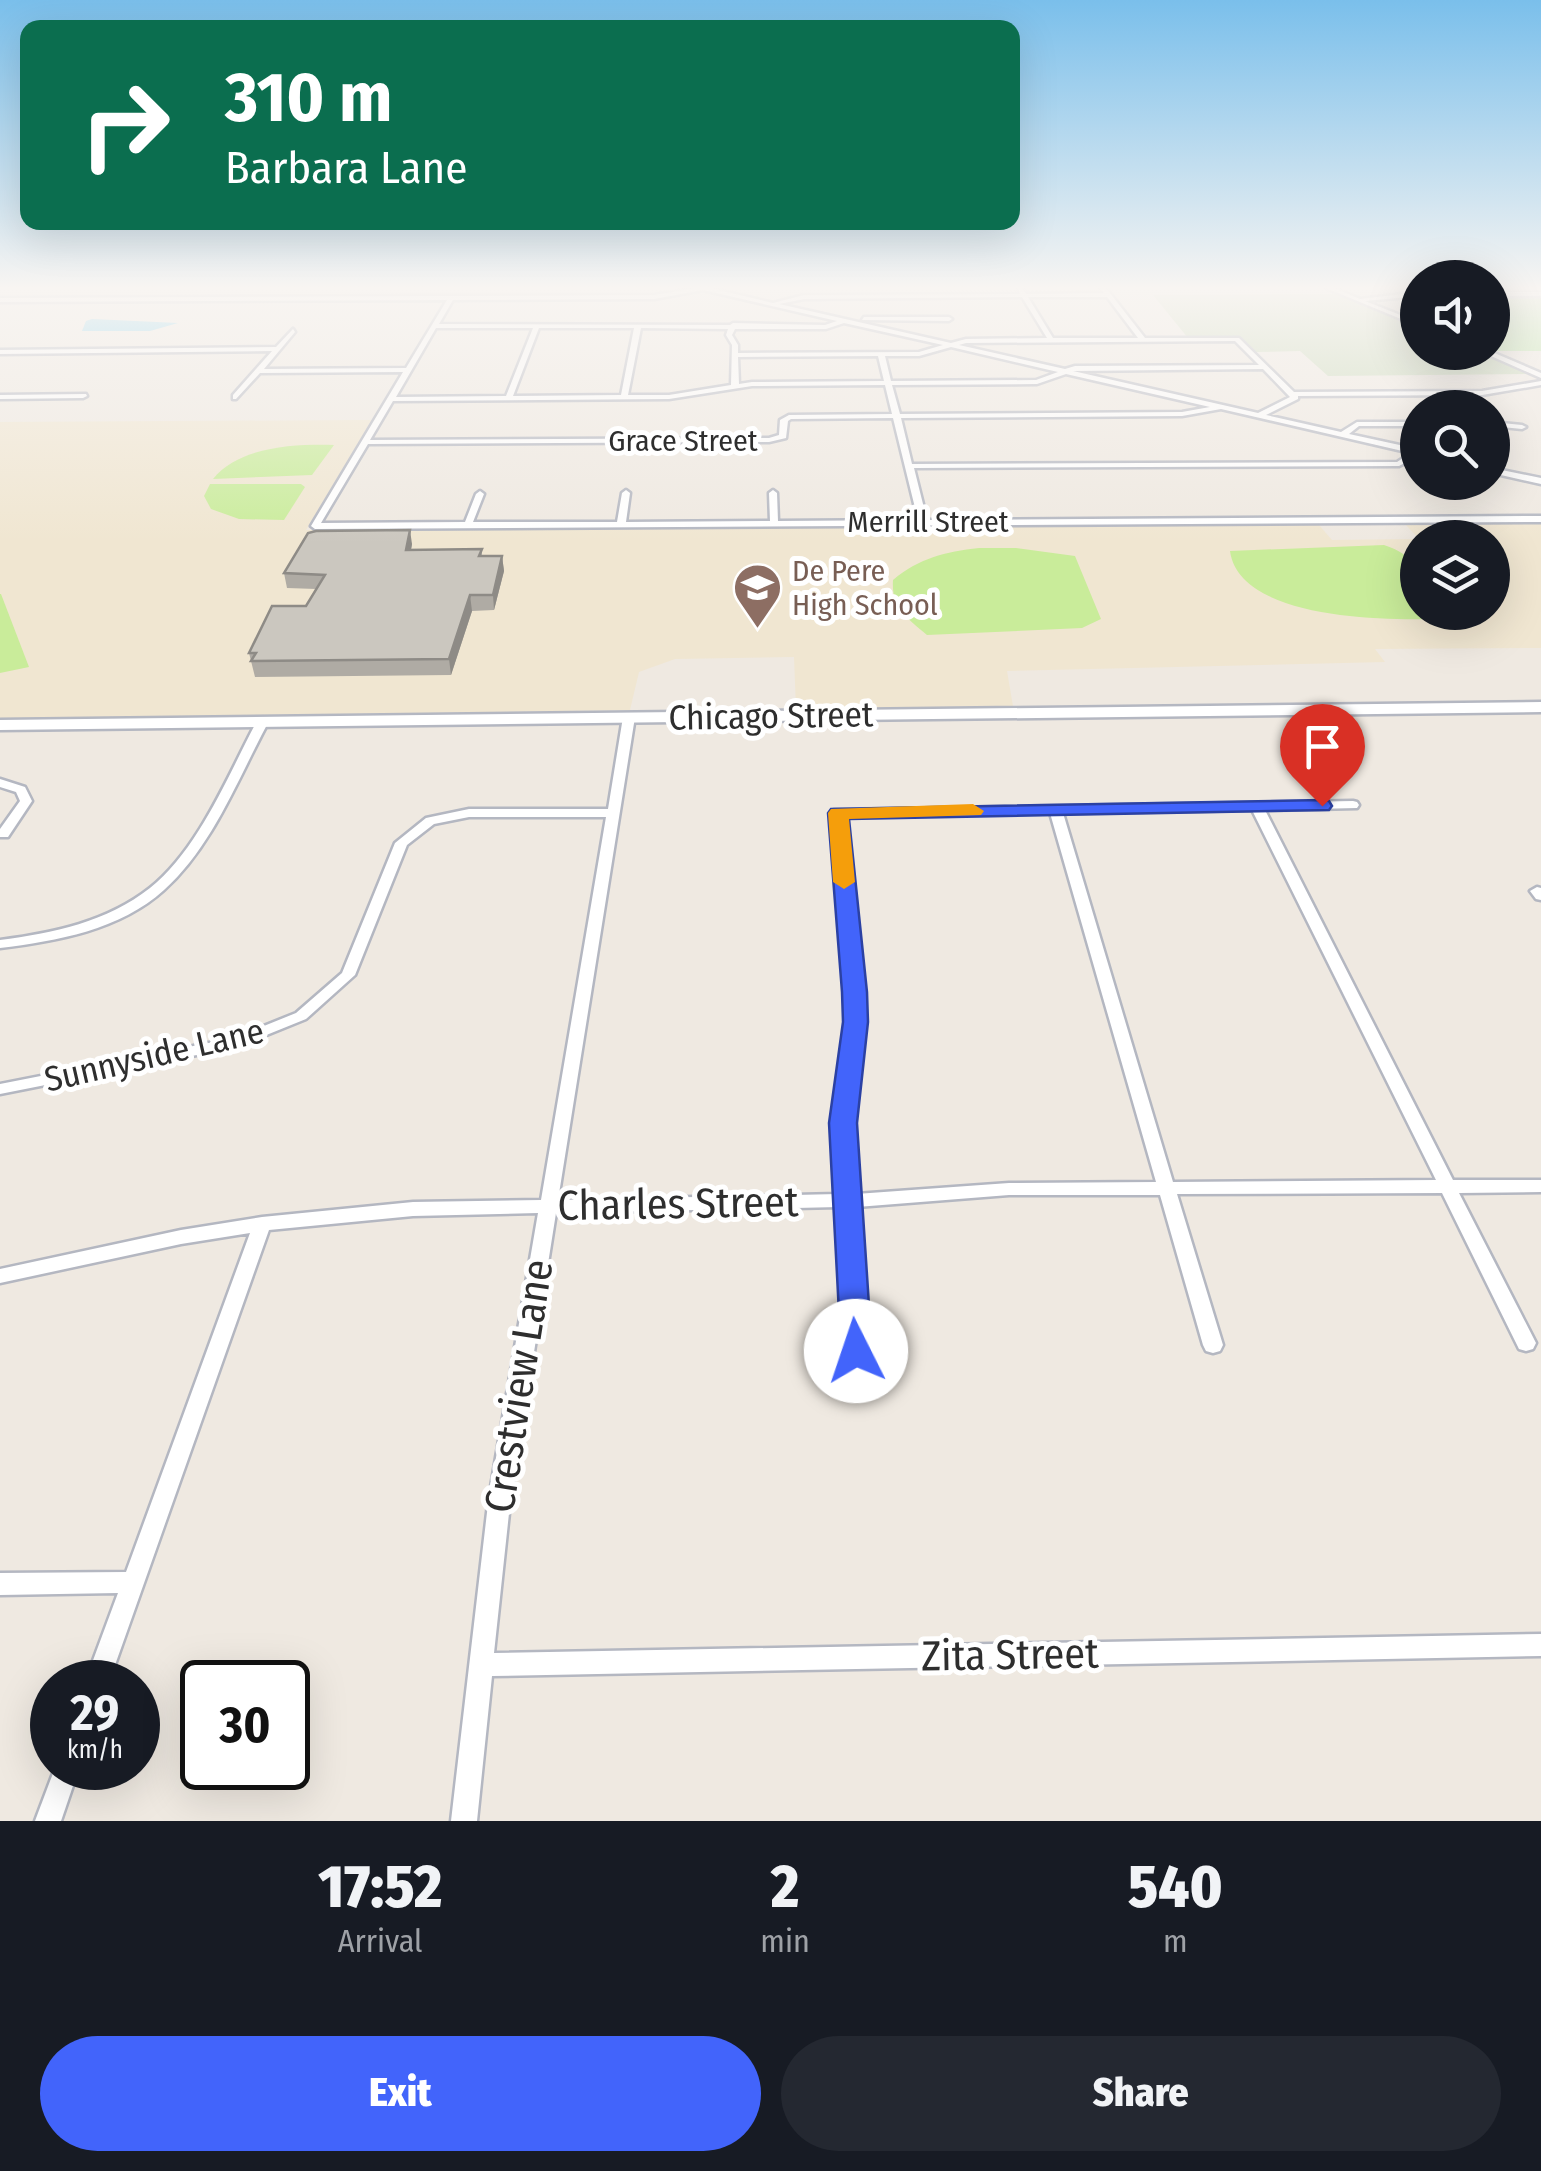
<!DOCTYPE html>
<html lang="en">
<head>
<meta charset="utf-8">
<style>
  body { margin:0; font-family:"Fira Sans Condensed",sans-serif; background:#242831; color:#f1f3f6; height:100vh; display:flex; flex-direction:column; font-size:38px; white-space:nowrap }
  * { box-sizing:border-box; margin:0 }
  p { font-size:32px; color:#9ea1a6 }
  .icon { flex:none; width:55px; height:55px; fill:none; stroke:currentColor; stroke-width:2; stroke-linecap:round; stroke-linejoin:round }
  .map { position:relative; height:1821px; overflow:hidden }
  .side { display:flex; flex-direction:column; background:#171b24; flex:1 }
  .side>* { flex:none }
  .guide { position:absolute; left:20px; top:20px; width:1000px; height:210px; border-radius:20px; box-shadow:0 10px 40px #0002; background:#0b6e4f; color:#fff; overflow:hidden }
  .fabs { position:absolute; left:1400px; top:260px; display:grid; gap:20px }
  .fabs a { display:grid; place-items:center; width:110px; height:110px; border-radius:50%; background:#171b24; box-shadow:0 10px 40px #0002; font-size:50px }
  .speed { position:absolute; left:30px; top:1660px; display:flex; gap:20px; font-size:50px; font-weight:700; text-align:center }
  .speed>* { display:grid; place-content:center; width:130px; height:130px; border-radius:50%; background:#171b24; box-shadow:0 10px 40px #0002; line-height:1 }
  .speed small { font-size:25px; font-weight:400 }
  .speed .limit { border:5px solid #111; border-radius:15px; background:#fff; color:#111 }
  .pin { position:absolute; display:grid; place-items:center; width:85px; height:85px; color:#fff; margin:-102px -42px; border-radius:50% 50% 50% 0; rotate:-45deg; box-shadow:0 0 10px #0007 }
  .pin .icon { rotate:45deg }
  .me { position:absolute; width:110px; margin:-55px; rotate:356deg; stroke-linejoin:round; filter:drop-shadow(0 0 8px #0008) }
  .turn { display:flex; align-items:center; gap:35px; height:210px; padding:0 40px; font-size:45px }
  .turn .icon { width:130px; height:130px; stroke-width:2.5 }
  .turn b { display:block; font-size:70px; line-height:85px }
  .eta { display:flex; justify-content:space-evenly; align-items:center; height:170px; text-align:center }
  .eta b { font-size:60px; font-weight:800; line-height:70px }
  .button { display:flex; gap:20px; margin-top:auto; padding:20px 40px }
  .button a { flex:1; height:115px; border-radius:60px; background:#4264fb; color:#fff; font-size:40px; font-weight:800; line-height:115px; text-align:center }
  .button a+a { background:#242831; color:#f1f3f6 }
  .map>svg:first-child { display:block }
  .education { fill:#f0e6d1 }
  .green { fill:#b6e59e }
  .cemetery { fill:#c8d9b8 }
  .pitch { fill:#c9ec9a }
  .water { fill:#75cff0 }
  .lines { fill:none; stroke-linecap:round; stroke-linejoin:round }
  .street-casing { stroke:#b4b7c1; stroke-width:5 }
  .secondary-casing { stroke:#b4b7c1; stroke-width:5 }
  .street { fill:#fff; fill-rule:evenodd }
  .secondary { fill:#fff; fill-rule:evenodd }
  .wall { fill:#afaba4 }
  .shaded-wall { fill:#8e8b86 }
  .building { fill:#cbc7bf; stroke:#8e8b86; stroke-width:2.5 }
  .route { fill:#4264fb; stroke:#2b41a3; stroke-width:2.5 }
  .slow { fill:#f59e0b }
  .labels { text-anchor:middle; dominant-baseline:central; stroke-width:10; stroke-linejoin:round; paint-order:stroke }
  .far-street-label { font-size:30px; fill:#2e2e2e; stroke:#fff }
  .far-education-label { font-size:30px; fill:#785e54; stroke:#fff; text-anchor:start }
  .street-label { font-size:35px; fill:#2e2e2e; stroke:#fff }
  .near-street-label { font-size:42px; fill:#2e2e2e; stroke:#fff }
</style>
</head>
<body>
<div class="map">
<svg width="1541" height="1821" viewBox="0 0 1541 1821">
  <rect width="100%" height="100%" fill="#efe9e1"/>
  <path class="education" d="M372,420l-66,110 1013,-5 13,15 85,-1 1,73h74v-74h-74l-13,-14 136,-1v125l-166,1 10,13 -378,9 6,35 -217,3 -2,-52 -119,2 -36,13 -9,38 -630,9v-297z"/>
  <path class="green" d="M1492,294h49v57h-48z"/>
  <path class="cemetery" d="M1339,294l78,33 1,25 61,1 50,21 -201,2 -28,-25 -44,1 -14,-14h-54l-35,-43z"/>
  <g class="pitch">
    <path d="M334,445l-22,30 -99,4c26,-33 83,-35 121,-34z"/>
    <path d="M210,484h91l4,3 -21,33 -45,-1 -28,-10 -7,-13z"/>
    <path d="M1384,545c39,13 34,32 34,67l34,1 5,5c-53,3 -217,6 -227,-67z"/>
    <path d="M979,548h37l59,8 26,63 -19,9 -155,7c-20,-17 -36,-27 -34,-55 26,-22 52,-28 86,-32z"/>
    <path d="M1,594l28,73 -29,6v-79z"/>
  </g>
  <path class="water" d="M92,319l86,4 -28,8h-68l4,-10z"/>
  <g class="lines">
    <defs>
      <g id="street">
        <path d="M697,288h13l63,15 31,-8 216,-1 -2,-6h4l4,6 78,-1 -3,-4 5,-1 39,50h94l55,54 188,-1 59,-10v4l-59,10 -184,1v3l-32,16 75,17 16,-10h61v4h-59l-10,8 69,15v7l-19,10 -485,2 13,52 614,-4v6l-1226,7 -4,-3 92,-154 -143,1 -24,26h-3v-4l39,-44 -272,3v-4l276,-3 17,-18 2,3 -31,37 142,-1 41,-68 -447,2v-4l654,-3zM703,290l134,31 -12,4 -92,-2 -3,2 -291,-1 14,-24 201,-1zM1022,297l25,41 -81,1 -15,4 -172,-39 25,-5zM1028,297h79l31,41h-85zM844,323l99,22 -24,7 -181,1v-8l-6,-10 3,-6h91zM436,328h97l-27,68 -110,1zM539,328h95l-13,67 -108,1zM641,328l87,1 -2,6 6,10 -1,40 -62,10h-41zM1235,341l24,24 -184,1 -10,3 -106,-24 7,-2zM951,347l107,25 -22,8 -145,1 -6,-25h34zM878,356l6,25 -132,1 -13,2 -1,-27zM1263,369l27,28 -32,16 -185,-42zM1066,374l144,33 -28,5 -282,2 -8,-29 145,-1zM885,385l7,29 -103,1 -9,5 -1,15 -10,3 -399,2 23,-39 276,-2 83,-13zM1221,409l190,44 -14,9 -485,2 -11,-46 281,-2zM893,418l25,102 -140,1 -1,-28 -4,-3 -4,3 1,28 -144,1 4,-29 -4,-3 -4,3 -5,29h-144l11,-28 -4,-3 -4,3 -11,28 -144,1 47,-79 401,-2 17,-4 2,-17 3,-2z"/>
        <path d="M1326,288h8l26,11 58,-7v4l-53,5 53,21v4z"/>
        <rect x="1492" y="292" width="49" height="4"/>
        <path d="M864,317h85l3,2 -3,2 -87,-1z"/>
        <path d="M1482,352h10l49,21v5z"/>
        <path d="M86,394l1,2 -4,2 -83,1v-4z"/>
        <path d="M1492,422l30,3 4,2 -4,2 -30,-3z"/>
        <path d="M1492,468l49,10v6l-49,-11z"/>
        <path d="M629,714l6,3 -77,483 280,-6 -3,-71 12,-101 -15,-209 2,-3 519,-9 4,1 2,3 -2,3 -92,2 188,370h88v12l-82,1 77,150 -3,6 -7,2 -7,-2 -77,-156 -265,1 46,151 -3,6 -7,2 -7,-2 -3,-6 -43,-150h-151l-152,12 9,144 -3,6 -7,2 -7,-2 -3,-6 -7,-144 -283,6 -46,291 -16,149 1047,-19v22l-1049,20 -15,145h-26l37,-317 50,-291 -125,3 -144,14 -160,452h-24l33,-89 -118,2v-22l126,-1 124,-339 -69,11 -181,39v-14l181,-39 81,-13 151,-15 128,-2 65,-383h-137l-35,7 -27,21 -52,130 -49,44 -69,28 -237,47v-10l234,-46 62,-25 46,-40 53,-130 31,-25 43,-9h139l15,-92zM1252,810l184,370 -263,2 -110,-369zM1050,813l106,369 -147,1 -153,11 -5,-71 12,-101 -18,-205z"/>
        <path d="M263,718l6,3c-31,57 -56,125 -105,169 -44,40 -107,51 -164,58v-8c53,-7 107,-18 150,-52 49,-39 78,-113 107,-167z"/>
        <path d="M0,779l25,8 7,14 -24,36h-8v-8l20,-28 -4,-9 -16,-5z"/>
        <path d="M1537,887l4,1v12l-5,-1 -6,-8z"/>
        <path d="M55,1768h24l-18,53h-26z"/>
      </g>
      <path id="secondary" d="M1541,702v10l-1541,18v-10z"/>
    </defs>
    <use href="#street" class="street-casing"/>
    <use href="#secondary" class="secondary-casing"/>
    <use href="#street" class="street"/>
    <use href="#secondary" class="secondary"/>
  </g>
  <path class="wall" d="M412,544l-1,6 71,-1v7h20l2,15 -10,39 -22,1 -21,64 -196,2 -6,-24 57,-47 10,-17 -29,-1 -3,-15z"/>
  <g class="shaded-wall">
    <path d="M410,530l2,14 -4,21 -2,-15z"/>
    <path d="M502,556l2,15 -10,39 -1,-15z"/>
    <path d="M470,595l2,16 -21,64 -2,-16z"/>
  </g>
  <path class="building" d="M410,530l-4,20 76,-1 -3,7h23l-9,39h-23l-21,64 -198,2 5,-8h-7l23,-47h34l19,-31 -41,-2 24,-40 8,-2z"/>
  <linearGradient id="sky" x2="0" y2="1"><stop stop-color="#7abfeb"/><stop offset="0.53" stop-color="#f8f5f2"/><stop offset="1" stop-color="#f8f5f2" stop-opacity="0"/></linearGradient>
  <rect width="1541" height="543" fill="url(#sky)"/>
  <path class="route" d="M1322,800l7,1 3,5 -3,4 -480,9 18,173 1,30 -11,101 15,228 -4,9 -12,4 -11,-4 -4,-9 -12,-228 14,-101 -1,-30 -14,-179 3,-4z"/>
  <path class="slow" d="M973,804l11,7 -3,4 -132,4 6,63 -11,7 -11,-7 -5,-69 3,-4z"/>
  <defs>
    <symbol id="school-pin" viewBox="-11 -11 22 30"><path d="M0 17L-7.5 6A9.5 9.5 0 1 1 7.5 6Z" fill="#8d6e63" stroke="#fff"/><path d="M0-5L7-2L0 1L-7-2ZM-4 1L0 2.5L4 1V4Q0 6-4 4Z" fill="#fff"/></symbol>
  </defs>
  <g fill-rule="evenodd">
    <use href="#school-pin" x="730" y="560" width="55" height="75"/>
  </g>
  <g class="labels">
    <g class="far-street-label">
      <text x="683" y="441">Grace Street</text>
      <text x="928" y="522">Merrill Street</text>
    </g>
    <g class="far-education-label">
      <text x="792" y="571">De Pere<tspan x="792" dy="34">High School</tspan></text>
    </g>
    <g class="street-label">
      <text transform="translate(771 716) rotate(-1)">Chicago Street</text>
      <text transform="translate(154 1055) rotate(-13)">Sunnyside Lane</text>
    </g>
    <g class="near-street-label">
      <text transform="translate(678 1204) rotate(-1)">Charles Street</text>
      <text transform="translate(519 1386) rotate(-81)">Crestview Lane</text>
      <text transform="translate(1010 1655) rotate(-1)">Zita Street</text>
    </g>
  </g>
</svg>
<div class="fabs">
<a><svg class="icon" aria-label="sound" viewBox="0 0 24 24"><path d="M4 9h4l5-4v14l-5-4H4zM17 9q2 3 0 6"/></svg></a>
<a><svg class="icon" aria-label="search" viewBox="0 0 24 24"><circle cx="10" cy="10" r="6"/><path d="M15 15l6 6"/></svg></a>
<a><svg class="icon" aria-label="layers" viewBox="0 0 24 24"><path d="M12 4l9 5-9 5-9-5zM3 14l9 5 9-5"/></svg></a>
</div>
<div class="speed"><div>29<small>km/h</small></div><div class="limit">30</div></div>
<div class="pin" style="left:1322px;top:806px;background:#d93025"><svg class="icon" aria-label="arrive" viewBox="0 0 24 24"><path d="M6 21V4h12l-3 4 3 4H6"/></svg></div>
<svg class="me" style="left:856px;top:1351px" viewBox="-20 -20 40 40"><circle r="19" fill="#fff"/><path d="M0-13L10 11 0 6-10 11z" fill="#4264fb"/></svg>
<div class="guide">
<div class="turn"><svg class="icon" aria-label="right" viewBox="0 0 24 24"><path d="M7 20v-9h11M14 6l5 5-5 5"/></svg><div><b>310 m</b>Barbara Lane</div></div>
</div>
</div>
<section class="side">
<div class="eta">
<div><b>17:52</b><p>Arrival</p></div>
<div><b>2</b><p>min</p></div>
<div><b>540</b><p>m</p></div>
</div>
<div class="button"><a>Exit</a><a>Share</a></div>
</section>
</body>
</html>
